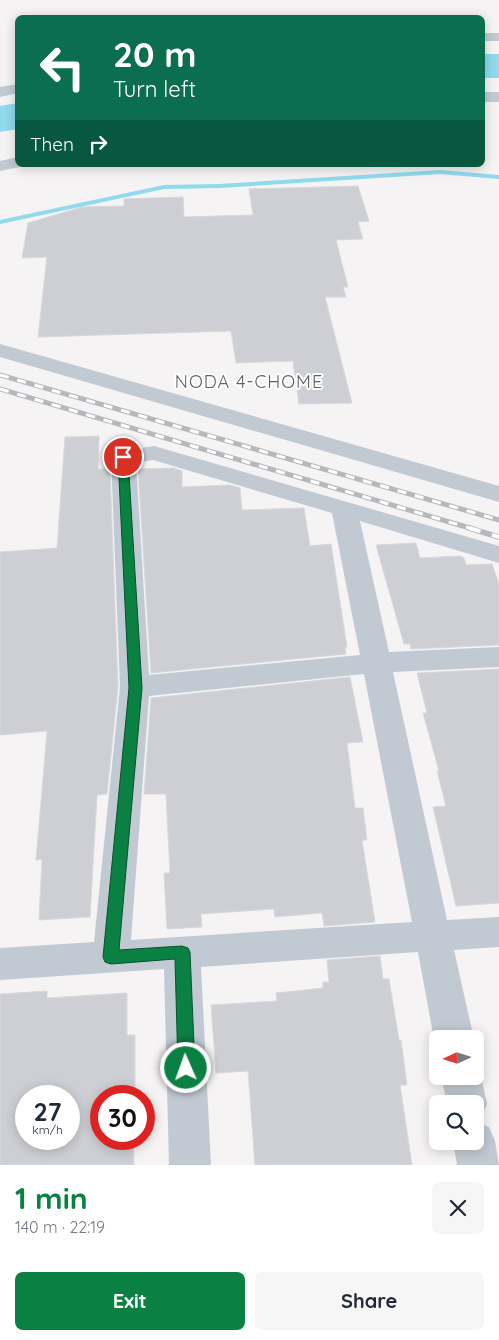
<!DOCTYPE html>
<html lang="en">
<head>
<meta charset="utf-8">
<style>
  body { margin:0; font-family:Quicksand,sans-serif; background:#f6f6f7; color:#1f2937; height:100vh; display:flex; flex-direction:column; font-size:19px; white-space:nowrap }
  * { box-sizing:border-box; margin:0 }
  p { font-size:16px; color:#747a83 }
  .icon { flex:none; width:28px; height:28px; fill:none; stroke:currentColor; stroke-width:2; stroke-linecap:round; stroke-linejoin:round }
  .map { position:relative; height:1165px; overflow:hidden }
  .panel { display:flex; flex-direction:column; background:#fff; flex:1 }
  .panel>* { flex:none }
  .hud { position:absolute; left:15px; top:15px; width:470px; height:152px; border-radius:8px; box-shadow:0 2px 12px #0003; background:#0b6e4f; color:#fff; overflow:hidden }
  .needle { width:32px; rotate:266deg }
  .tools { position:absolute; left:429px; top:1030px; display:grid; gap:10px }
  .tools a { display:grid; place-items:center; width:55px; height:55px; border-radius:8px; background:#fff; box-shadow:0 2px 12px #0003; font-size:25px }
  .speed { position:absolute; left:15px; top:1085px; display:flex; gap:10px; font-size:25px; font-weight:700; text-align:center }
  .speed>* { display:grid; place-content:center; width:65px; height:65px; border-radius:50%; background:#fff; box-shadow:0 2px 12px #0003; line-height:1 }
  .speed small { font-size:12px; font-weight:400 }
  .speed .limit { border:8px solid #d22; background:#fff; color:#111 }
  .pin { position:absolute; display:grid; place-items:center; width:42px; height:42px; color:#fff; margin:-21px; border:2px solid #fff; border-radius:50%; box-shadow:0 1px 5px #0007 }
  .me { position:absolute; width:55px; margin:-28px; rotate:358deg; stroke-linejoin:round; filter:drop-shadow(0 0 4px #0008) }
  .turn { display:flex; align-items:center; gap:18px; height:105px; padding:0 15px; font-size:22px }
  .turn .icon { width:65px; height:65px; stroke-width:2.5 }
  .turn b { display:block; font-size:35px; line-height:42px }
  .then { display:flex; align-items:center; height:48px; padding:0 15px; background:#0003; gap:10px; font-size:19px }
  .round { display:grid; place-items:center; flex:none; width:52px; height:52px; border-radius:8px; background:#f6f6f7 }
  .summary { display:flex; align-items:center; justify-content:space-between; height:85px; padding:0 15px }
  h1 { font-size:30px; font-weight:800; line-height:38px; color:#0b8043 }
  .button { display:flex; gap:10px; margin-top:auto; padding:10px 15px }
  .button a { flex:1; height:58px; border-radius:8px; background:#0b8043; color:#fff; font-size:20px; font-weight:800; line-height:58px; text-align:center }
  .button a+a { background:#f6f6f7; color:#1f2937 }
  .map>svg:first-child { display:block }
  .lines { fill:none; stroke-linecap:round; stroke-linejoin:round }
  .stream { fill:#90daee; fill-rule:evenodd }
  .river { fill:#90daee; fill-rule:evenodd }
  .building { fill:#cdcfd5; stroke:#d7d9de; fill-rule:evenodd }
  .street { fill:#c1cad2; fill-rule:evenodd }
  .rail-far1-casing { stroke:#b5b8bd; stroke-width:5 }
  .rail-casing { stroke:#b5b8bd; stroke-width:5.5 }
  .rail-far1 { stroke:#fff; stroke-width:3; stroke-dasharray:9; stroke-linecap:butt }
  .rail { stroke:#fff; stroke-width:4; stroke-dasharray:12; stroke-linecap:butt }
  .route { fill:#0b8043; stroke:#07532c }
  .labels { text-anchor:middle; dominant-baseline:central; stroke-width:4; stroke-linejoin:round; paint-order:stroke }
  .neighbourhood-label { font-size:18px; letter-spacing:1px; fill:#5f6368; stroke:#fff }
</style>
</head>
<body>
<div class="map">
<svg width="499" height="1165" viewBox="0 0 499 1165">
  <rect width="100%" height="100%" fill="#f5f3f3"/>
  <g class="lines">
    <path class="stream" d="M440,170l59,5v4l-59,-5 -221,14 -55,1 -164,35v-4l164,-35 55,-1z"/>
    <g class="river">
      <rect x="482" y="54" width="17" height="24"/>
      <path d="M18,103v26l-18,3v-26z"/>
    </g>
  </g>
  <g class="building">
    <path d="M358,186l11,35 -11,1 5,17 -27,1 12,47h-5l3,10h-21l27,106 -53,1 -6,-43 -57,2 -5,-32 -193,6 9,-80 -25,1 6,-35 54,-16 42,-1v-7l59,-2 1,20 69,-2 -4,-26z"/>
    <path d="M99,436l-1,33h12l8,218 -11,107 -10,1 -7,122 -51,3 3,-61 -6,1 11,-129 -47,4v-183l57,-4 8,-111z"/>
    <path d="M174,468l8,3v16l48,-2 10,3 2,22 62,-2 6,38 21,-2 16,103h-2l1,7 -195,19 -13,-204z"/>
    <path d="M416,543l4,15 40,-2 4,2 2,7 26,-1 7,20v61l-88,4 -1,-5h-6l-28,-99z"/>
    <path d="M499,669v234l-43,3 -23,-99 13,-1 -9,-35h2l-16,-58h4l-10,-40z"/>
    <path d="M350,677l13,65 -16,1 8,65h8l4,32h-5l13,82 -51,4 -2,-13 -47,4 -1,-8 -73,5 1,13 -35,2 -3,-56h6l-4,-79h-22l7,-96z"/>
    <path d="M380,956l3,23h6l10,61h2l6,45h-7l12,80h-157l-7,-94 -32,2 -5,-68 66,-4 -1,-8 47,-5v-6h6l-2,-22z"/>
    <path d="M47,991v7l80,-5v42h8v61h-34v43h32l1,26h-134v-171zM26,1096h43v43h-43z"/>
  </g>
  <g class="lines">
    <g class="street">
      <rect x="482" y="33" width="17" height="8"/>
      <path d="M18,84v9l-18,4v-10z"/>
      <rect x="482" y="92" width="17" height="10"/>
      <path d="M18,157v8l6,1 -24,5v-10z"/>
      <path d="M0,344l499,142v16l-499,-145z"/>
      <path d="M154,446l345,100v17l-139,-42 29,131 110,-5v20l-106,5 54,248 52,-3v30l-45,3 20,89h-36v7l-4,-7 -16,-87 -217,15 10,198h-42l-5,-196 -164,11v-32l94,-6 26,-255 -9,-230 3,-5zM153,460l179,53 28,142 -211,20 -13,-212zM364,674l48,248 -281,18 18,-244z"/>
      <path d="M475,1063l6,13 6,28 -6,13 -6,3v-16h-28l-6,-28h34z"/>
      <path d="M475,1121l14,6 6,14 4,24h-42l-4,-24h22z"/>
    </g>
    <defs>
      <g id="rail-far1">
        <path d="M0,375l499,145"/>
        <path d="M0,389l473,140"/>
      </g>
      <path id="rail" d="M469,528l30,9"/>
    </defs>
    <use href="#rail-far1" class="rail-far1-casing"/>
    <use href="#rail" class="rail-casing"/>
    <use href="#rail-far1" class="rail-far1"/>
    <use href="#rail" class="rail"/>
  </g>
  <path class="route" d="M123,454l5,3 14,231 -23,262 63,-4 6,2 2,4 5,116 -3,6 -6,2 -5,-2 -3,-6 -3,-109 -64,5 -6,-2 -2,-5 26,-269 -11,-231z"/>
  <g class="labels">
    <g class="neighbourhood-label">
      <text x="249" y="381">NODA 4-CHOME</text>
    </g>
  </g>
</svg>
<div class="tools">
<a><svg class="needle" viewBox="-14 -14 28 28"><path d="M0-13l5 13h-10z" fill="#e53935"/><path d="M0 13l5-13h-10z" fill="#747a83"/></svg></a>
<a><svg class="icon" aria-label="search" viewBox="0 0 24 24"><circle cx="10" cy="10" r="6"/><path d="M15 15l6 6"/></svg></a>
</div>
<div class="speed"><div>27<small>km/h</small></div><div class="limit">30</div></div>
<div class="pin" style="left:123px;top:457px;background:#d93025"><svg class="icon" aria-label="arrive" viewBox="0 0 24 24"><path d="M6 21V4h12l-3 4 3 4H6"/></svg></div>
<svg class="me" style="left:186px;top:1068px" viewBox="-20 -20 40 40"><circle r="17" fill="#0b8043" stroke="#fff" stroke-width="3"/><path d="M0-11L8 9 0 5-8 9z" fill="#fff"/></svg>
<div class="hud">
<div class="turn"><svg class="icon" aria-label="left" viewBox="0 0 24 24"><path d="M17 20v-9H6M10 6l-5 5 5 5"/></svg><div><b>20 m</b>Turn left</div></div>
<div class="then">Then<svg class="icon" aria-label="right" viewBox="0 0 24 24"><path d="M7 20v-9h11M14 6l5 5-5 5"/></svg></div>
</div>
</div>
<section class="panel">
<div class="summary"><div><h1>1 min</h1><p>140 m · 22:19</p></div><a class="round"><svg class="icon" aria-label="close" viewBox="0 0 24 24"><path d="M6 6l12 12M18 6L6 18"/></svg></a></div>
<div class="button"><a>Exit</a><a>Share</a></div>
</section>
</body>
</html>
